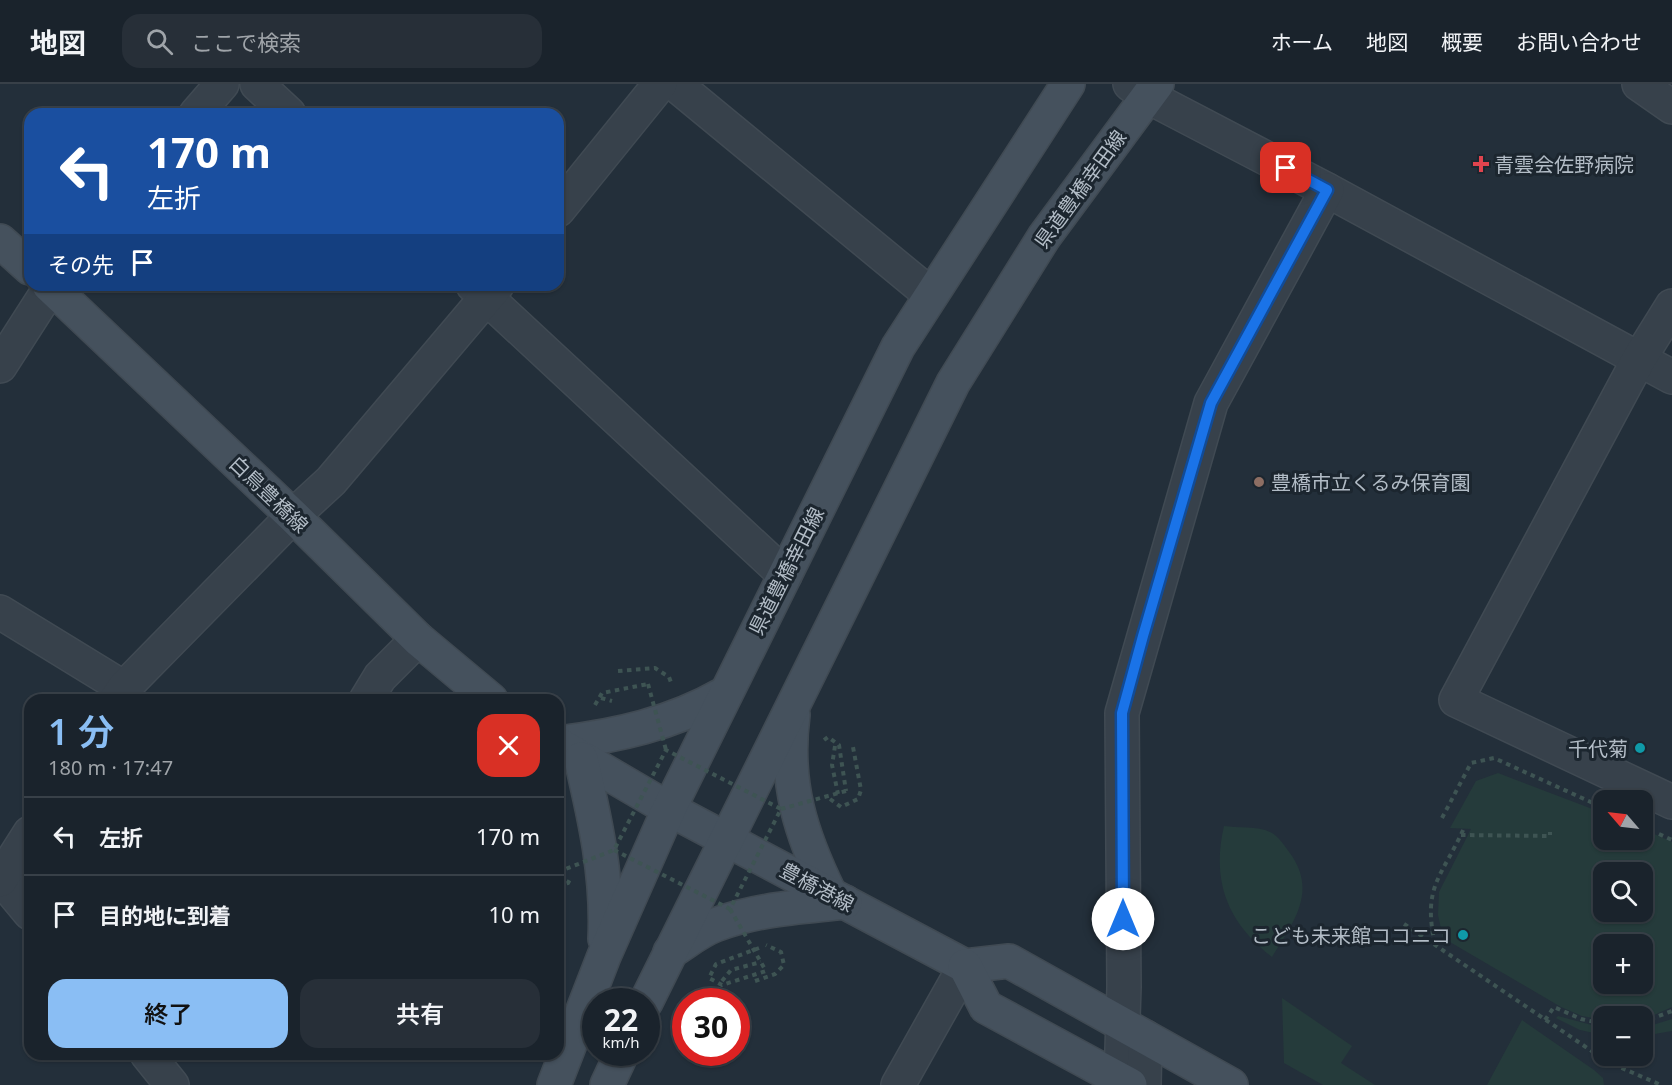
<!DOCTYPE html>
<html lang="ja">
<head>
<meta charset="utf-8">
<style>
  body { margin:0; font-family:"Noto Sans","Noto Sans JP",sans-serif; background:#272f38; color:#f1f3f6; height:100vh; display:flex; flex-direction:column; font-size:22px; white-space:nowrap }
  * { box-sizing:border-box; margin:0 }
  p { font-size:20px; color:#9fa4a9 }
  .icon { flex:none; width:33px; height:33px; fill:none; stroke:currentColor; stroke-width:2; stroke-linecap:round; stroke-linejoin:round }
  .map { position:relative; flex:1; overflow:hidden }
  .details { position:absolute; left:24px; top:610px; width:540px; height:366px; display:flex; flex-direction:column; background:#1a232c; border-radius:18px; box-shadow:0 2px 4px #0004,0 0 0 2px #384048 }
  .details>* { flex:none }
  .top-card { position:absolute; left:24px; top:24px; width:540px; height:183px; border-radius:18px; box-shadow:0 2px 4px #0004,0 0 0 2px #384048; background:#1a4fa0; color:#fff; overflow:hidden }
  .needle { width:39px; rotate:298deg }
  .controls { position:absolute; left:1593px; top:706px; display:grid; gap:12px }
  .controls a { display:grid; place-items:center; width:60px; height:60px; border-radius:12px; background:#1a232c; box-shadow:0 2px 4px #0004,0 0 0 2px #384048; font-size:30px }
  .speed { position:absolute; left:582px; top:904px; display:flex; gap:12px; font-size:30px; font-weight:700; text-align:center }
  .speed>* { display:grid; place-content:center; width:78px; height:78px; border-radius:50%; background:#1a232c; box-shadow:0 2px 4px #0004,0 0 0 2px #384048; line-height:1 }
  .speed small { font-size:15px; font-weight:400 }
  .speed .limit { border:9px solid #d22; background:#fff; color:#111 }
  .pin { position:absolute; display:grid; place-items:center; width:51px; height:51px; color:#fff; margin:-26px; border-radius:12px; box-shadow:0 3px 9px #0006 }
  .me { position:absolute; width:66px; margin:-33px; rotate:0deg; stroke-linejoin:round; filter:drop-shadow(0 0 4px #0008) }
  .turn { display:flex; align-items:center; gap:21px; height:126px; padding:0 24px; font-size:27px }
  .turn .icon { width:78px; height:78px; stroke-width:2.5 }
  .turn b { display:block; font-size:42px; line-height:51px }
  .then { display:flex; align-items:center; height:57px; padding:0 24px; background:#0003; gap:12px; font-size:22px }
  .round { display:grid; place-items:center; flex:none; width:63px; height:63px; border-radius:18px; background:#272f38 }
  .overview { display:flex; align-items:center; justify-content:space-between; height:102px; padding:0 24px }
  h1 { font-size:36px; font-weight:600; line-height:45px; color:#8abef4 }
  .action { display:flex; gap:12px; margin-top:auto; padding:12px 24px }
  .action a { flex:1; height:69px; border-radius:18px; background:#8abef4; color:#111; font-size:24px; font-weight:600; line-height:69px; text-align:center }
  .action a+a { background:#272f38; color:#f1f3f6 }
  ul { padding:0; list-style:none }
  li { display:flex; align-items:center; gap:18px; height:78px; padding:0 24px; border-top:2px solid #384048 }
  li div { flex:1 }
  li b { display:block; font-size:22px }
  li em { font-style:normal }
  header { display:flex; align-items:center; gap:36px; box-sizing:border-box; height:84px; padding:0 30px; background:#1a232c; border-bottom:2px solid #384048 }
  header strong { font-size:28px }
  nav { display:flex; gap:33px; margin-inline-start:auto; font-size:21px }
  .search { width:420px; height:54px; background:#272f38; display:flex; align-items:center; gap:15px; box-sizing:border-box; padding:0 21px; border-radius:18px; color:#9fa4a9; font-size:22px }
  .map>svg:first-child { display:block }
  .green { fill:#253b3b; fill-rule:evenodd }
  .lines { fill:none; stroke-linecap:round; stroke-linejoin:round }
  .minor-casing { stroke:#404a53; stroke-width:36 }
  .tertiary-casing { stroke:#404a53; stroke-width:36 }
  .secondary-casing { stroke:#404a53; stroke-width:36 }
  .path { stroke:#3e5453; stroke-width:4; stroke-dasharray:4.5 4.5; stroke-linecap:butt }
  .minor { stroke:#37414b; stroke-width:33 }
  .tertiary { stroke:#37414b; stroke-width:33 }
  .secondary { stroke:#45515d; stroke-width:33 }
  .path-bridge { stroke:#3e5453; stroke-width:4; stroke-dasharray:4.5 4.5; stroke-linecap:butt }
  .route-casing { stroke:#114b97; stroke-width:15 }
  .route { stroke:#1a73e8; stroke-width:10 }
  .health-dot { fill:#e0444e; stroke:#1c262f; stroke-width:2 }
  .education-dot { fill:#8d6e63; stroke:#1c262f; stroke-width:2 }
  .culture-dot { fill:#0f9aa8; stroke:#1c262f; stroke-width:2 }
  .labels { text-anchor:middle; dominant-baseline:central; stroke-width:6; stroke-linejoin:round; paint-order:stroke }
  .poi-label { font-size:20px; fill:#b2bcc6; stroke:#1c262f; text-anchor:start }
  .street-label { font-size:20px; fill:#b2bcc6; stroke:#1c262f }
</style>
</head>
<body>
<header>
<strong>地図</strong>
<div class="search"><svg class="icon" aria-label="search" viewBox="0 0 24 24"><circle cx="10" cy="10" r="6"/><path d="M15 15l6 6"/></svg>ここで検索</div>
<nav><a>ホーム</a><a>地図</a><a>概要</a><a>お問い合わせ</a></nav>
</header>
<div class="map">
<svg width="1672" height="1001" viewBox="0 0 1672 1001">
  <rect width="100%" height="100%" fill="#232f3a"/>
  <g class="green">
    <path d="M1498,689l105,40 1,27h38l1,-11 29,13v165l-29,13 -1,-3h-38l-1,3 -21,-4 -21,-9 -118,-69 -5,-23 1,-23 32,-63 -21,-1 26,-47zM1604,789h38v39h-38zM1604,861h38v39h-38z"/>
    <path d="M1224,742c13,2 34,0 46,6 9,4 16,16 22,24 25,38 0,68 -20,101 -44,-34 -61,-75 -48,-131z"/>
    <path d="M1282,914l70,48 -11,17 34,22h-52l-39,-22z"/>
    <path d="M1558,932l45,12v7l-23,-5 -24,-12z"/>
    <path d="M1672,935v12l-29,5v-8z"/>
    <path d="M1522,936l72,50 9,8 1,7h-117z"/>
  </g>
  <g class="lines">
    <defs>
      <g id="minor">
        <path d="M257,0l32,30"/>
        <path d="M675,0l256,211"/>
        <path d="M1130,0l17,12 180,94 345,187"/>
        <path d="M1639,0l33,23"/>
        <path d="M473,201l312,290"/>
        <path d="M1672,222l-33,53 -183,341 216,102"/>
        <path d="M0,528l124,76"/>
        <path d="M116,616l8,-12 169,-172"/>
        <path d="M366,616l14,-23 38,-38"/>
        <path d="M0,793l30,36"/>
        <path d="M0,796l30,-47"/>
        <path d="M147,970l25,31"/>
        <path d="M1121,996l3,-93 -2,-274 89,-310 116,-213"/>
        <path d="M898,1001l67,-119"/>
        <path d="M1144,1001l1,-48"/>
      </g>
      <g id="tertiary">
        <path d="M196,30l26,-30"/>
        <path d="M558,126l102,-126"/>
        <path d="M0,282l52,-81"/>
        <path d="M293,432l38,-35 166,-196"/>
      </g>
      <g id="secondary">
        <path d="M0,157l30,27"/>
        <path d="M49,201l244,231 125,123 73,61"/>
        <path d="M793,631c-9,68 8,120 37,179"/>
        <path d="M558,659c59,-7 113,-19 166,-49"/>
        <path d="M558,660l111,65 296,157 44,-5 222,124"/>
        <path d="M581,675c14,60 27,117 24,180"/>
        <path d="M670,868c15,-9 29,-21 45,-27 41,-16 86,-18 130,-23"/>
        <path d="M965,882l21,41 144,78"/>
        <path d="M646,918l307,-619 91,-146 113,-153"/>
        <path d="M554,1001l50,-129 65,-147 229,-462 170,-263"/>
        <path d="M607,1001l15,-32"/>
      </g>
    </defs>
    <use href="#minor" class="minor-casing"/>
    <use href="#tertiary" class="tertiary-casing"/>
    <use href="#secondary" class="secondary-casing"/>
    <g class="path">
      <path d="M618,587l37,-3 14,9 3,8"/>
      <path d="M601,614l11,3"/>
      <path d="M595,621l7,-12 46,-9"/>
      <path d="M824,656l4,-3 11,8 7,46"/>
      <path d="M835,662l-3,19 6,29"/>
      <path d="M830,715l11,8 17,-8 3,-9 -8,-43"/>
      <path d="M1442,734l29,-55 23,-5 110,50"/>
      <path d="M558,743l6,20"/>
      <path d="M1659,750l13,6"/>
      <path d="M1461,751l89,1v-4"/>
      <path d="M558,776l3,10"/>
      <path d="M558,802l10,-3 2,-4"/>
      <path d="M1404,840l204,138 53,23"/>
      <path d="M1435,860c-13,-58 7,-67 29,-116"/>
      <path d="M759,864l-43,16 -7,14 13,7 44,-14"/>
      <path d="M722,897l9,-11 30,-8"/>
      <path d="M755,897l20,-7 9,-9 -3,-13 -15,-7"/>
      <path d="M1545,936l9,-13 27,12 23,5"/>
      <path d="M1642,938l30,-11"/>
    </g>
    <use href="#minor" class="minor"/>
    <use href="#tertiary" class="tertiary"/>
    <use href="#secondary" class="secondary"/>
    <g class="path-bridge">
      <path d="M648,600l18,66"/>
      <path d="M781,725l65,-18"/>
      <path d="M558,788l56,-22 52,-100 115,59 -51,100 -116,-59"/>
      <path d="M730,825l36,62"/>
    </g>
  </g>
  <g class="lines">
    <defs>
      <path id="route" d="M1123,835l-1,-206 21,-77 68,-233 116,-213 -41,-22"/>
    </defs>
    <use href="#route" class="route-casing"/>
    <use href="#route" class="route"/>
  </g>
  <path class="health-dot" d="M1478 71h6v6h6v6h-6v6h-6v-6h-6v-6h6z"/>
  <circle class="education-dot" cx="1259" cy="398" r="6"/>
  <g class="culture-dot">
    <circle cx="1640" cy="664" r="6"/>
    <circle cx="1463" cy="851" r="6"/>
  </g>
  <g class="labels">
    <g class="poi-label">
      <text x="1494" y="80">青雲会佐野病院</text>
      <text x="1271" y="398">豊橋市立くるみ保育園</text>
      <text x="1628" y="664" text-anchor="end">千代菊</text>
      <text x="1451" y="851" text-anchor="end">こども未来館ココニコ</text>
    </g>
    <g class="street-label">
      <text transform="translate(1080 105) rotate(-54)">県道豊橋幸田線</text>
      <text transform="translate(269 410) rotate(44)">白鳥豊橋線</text>
      <text transform="translate(786 487) rotate(-63)">県道豊橋幸田線</text>
      <text transform="translate(817 803) rotate(28)">豊橋港線</text>
    </g>
  </g>
</svg>
<div class="controls">
<a><svg class="needle" viewBox="-14 -14 28 28"><path d="M0-13l5 13h-10z" fill="#e53935"/><path d="M0 13l5-13h-10z" fill="#9fa4a9"/></svg></a>
<a><svg class="icon" aria-label="search" viewBox="0 0 24 24"><circle cx="10" cy="10" r="6"/><path d="M15 15l6 6"/></svg></a>
<a>+</a>
<a>−</a>
</div>
<div class="speed"><div>22<small>km/h</small></div><div class="limit">30</div></div>
<div class="pin" style="left:1286px;top:84px;background:#d93025"><svg class="icon" aria-label="arrive" viewBox="0 0 24 24"><path d="M6 21V4h12l-3 4 3 4H6"/></svg></div>
<svg class="me" style="left:1123px;top:835px" viewBox="-20 -20 40 40"><circle r="19" fill="#fff"/><path d="M0-13L10 11 0 6-10 11z" fill="#1a73e8"/></svg>
<div class="top-card">
<div class="turn"><svg class="icon" aria-label="left" viewBox="0 0 24 24"><path d="M17 20v-9H6M10 6l-5 5 5 5"/></svg><div><b>170 m</b>左折</div></div>
<div class="then">その先<svg class="icon" aria-label="arrive" viewBox="0 0 24 24"><path d="M6 21V4h12l-3 4 3 4H6"/></svg></div>
</div>
<section class="details">
<div class="overview"><div><h1>1 分</h1><p>180 m · 17:47</p></div><a class="round" style="background:#d93025;color:#fff"><svg class="icon" aria-label="close" viewBox="0 0 24 24"><path d="M6 6l12 12M18 6L6 18"/></svg></a></div>
<ul>
<li><svg class="icon" aria-label="left" viewBox="0 0 24 24"><path d="M17 20v-9H6M10 6l-5 5 5 5"/></svg><div><b>左折</b></div><em>170 m</em></li>
<li><svg class="icon" aria-label="arrive" viewBox="0 0 24 24"><path d="M6 21V4h12l-3 4 3 4H6"/></svg><div><b>目的地に到着</b></div><em>10 m</em></li>
</ul>
<div class="action"><a>終了</a><a>共有</a></div>
</section>
</div>
</body>
</html>
